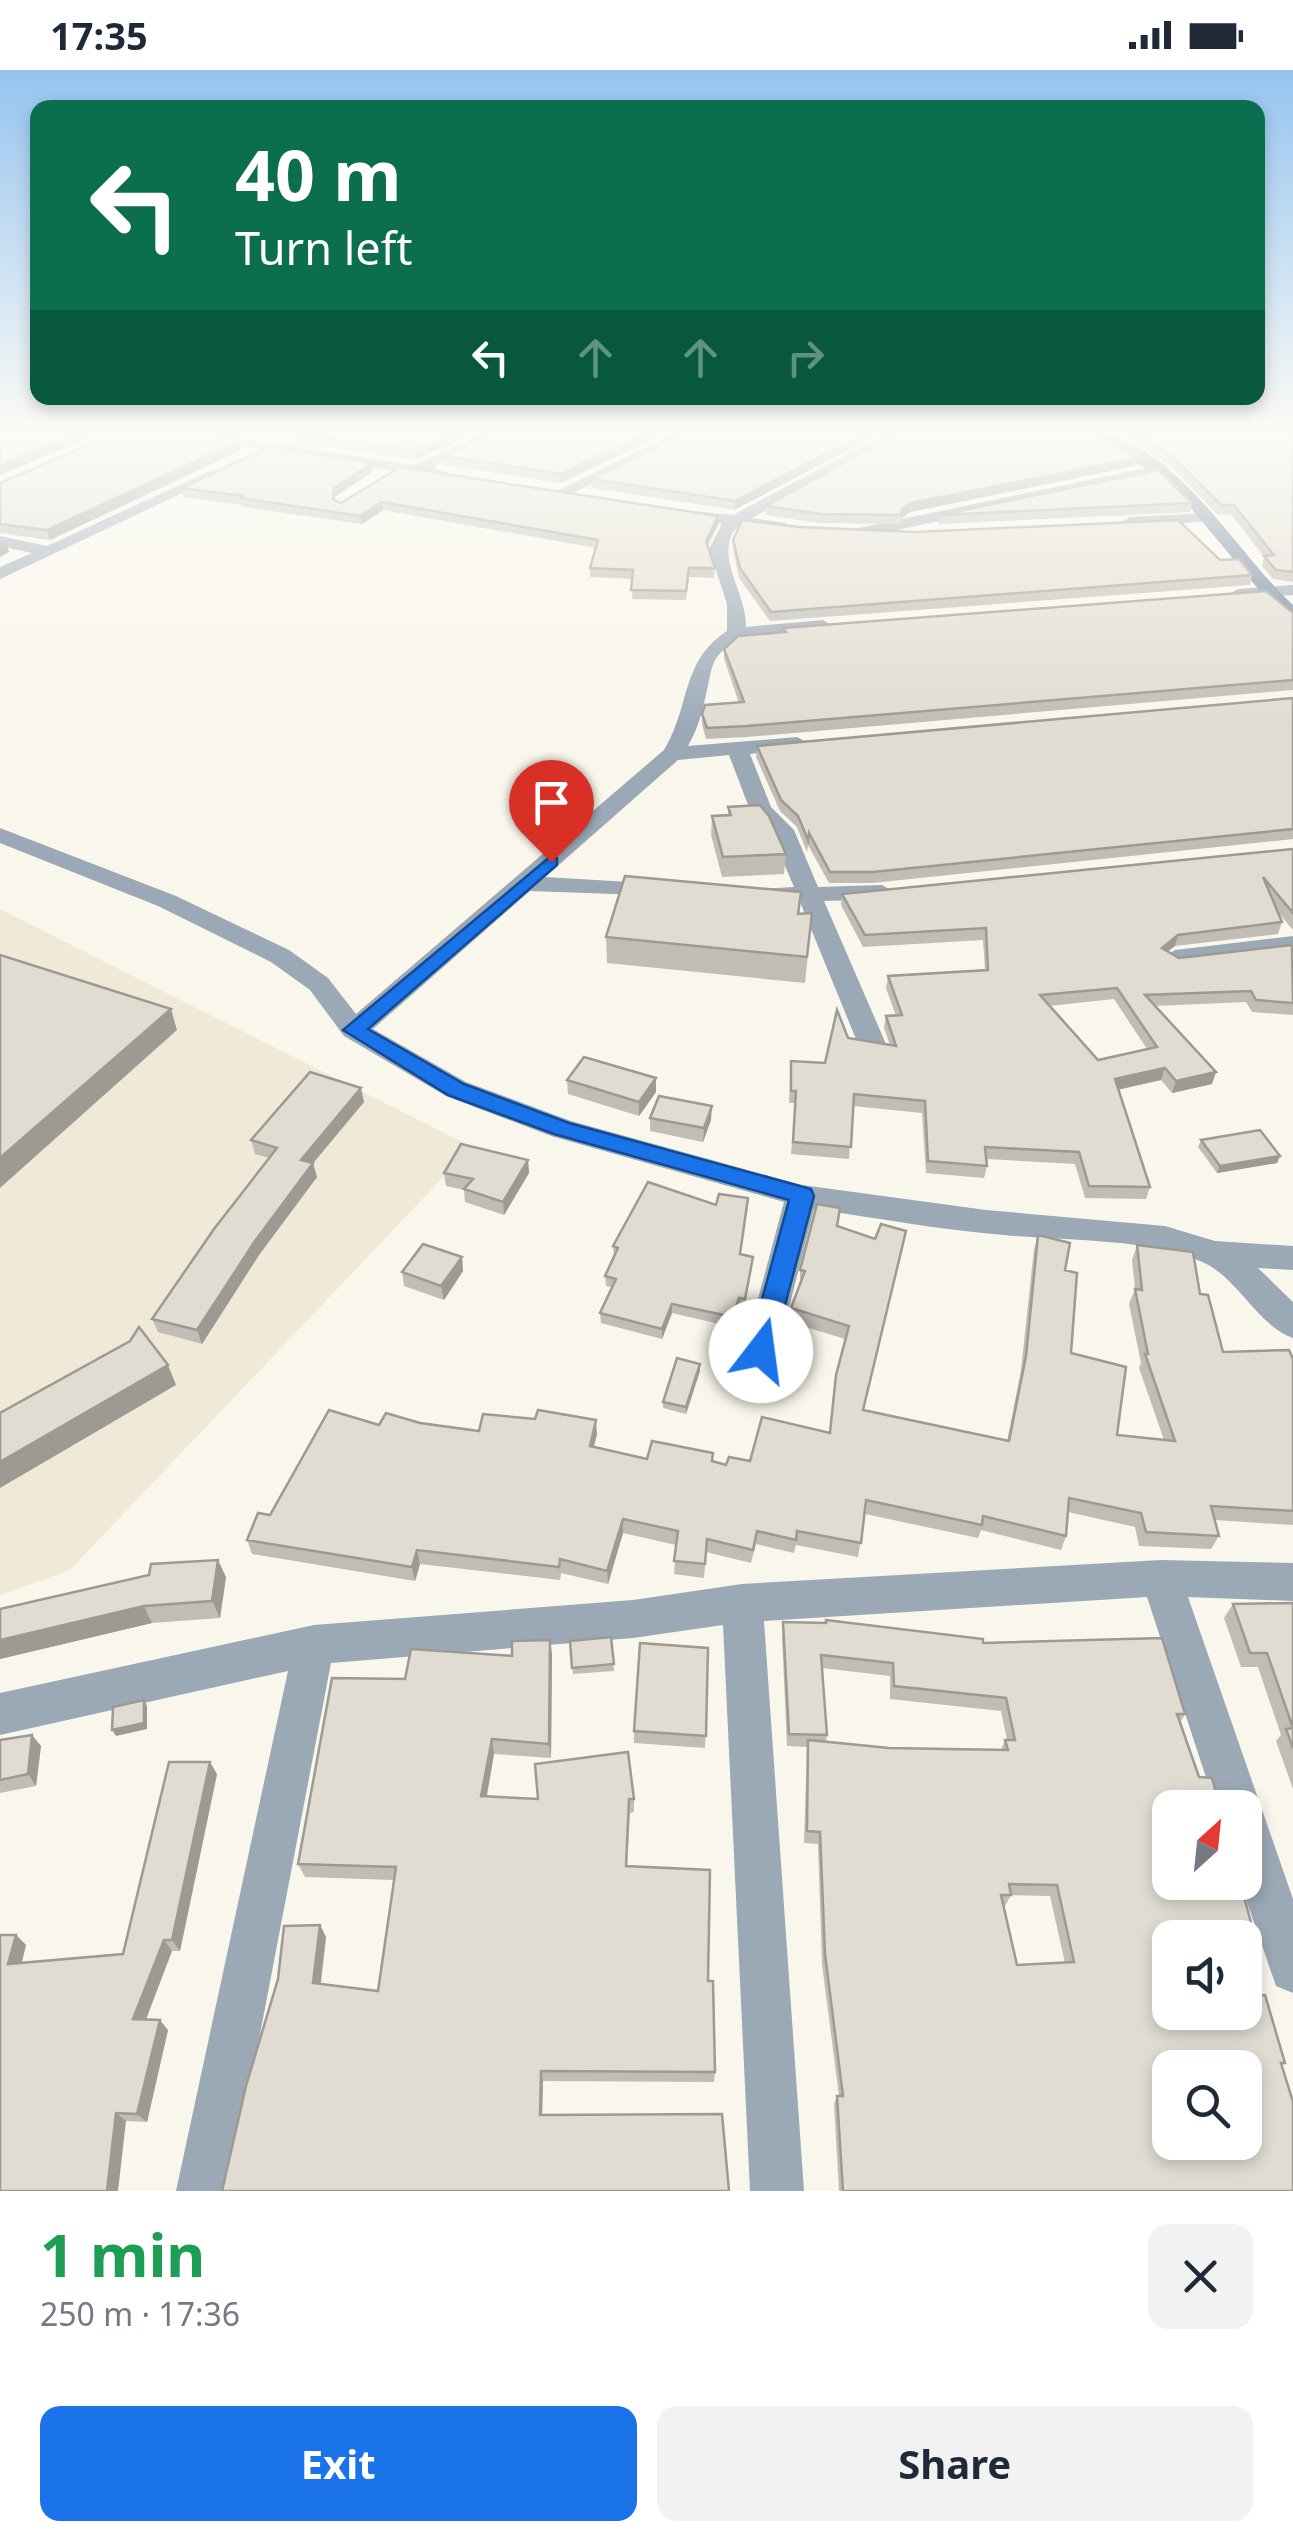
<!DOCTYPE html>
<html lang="en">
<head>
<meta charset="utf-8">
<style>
  body { margin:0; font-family:"Noto Sans",sans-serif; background:#f2f2f3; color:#1f2937; height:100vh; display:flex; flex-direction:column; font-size:38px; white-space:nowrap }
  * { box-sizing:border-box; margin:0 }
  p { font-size:32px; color:#747a83 }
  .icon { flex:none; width:55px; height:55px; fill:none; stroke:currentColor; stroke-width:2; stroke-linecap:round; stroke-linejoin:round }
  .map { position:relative; height:2121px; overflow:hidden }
  .details { display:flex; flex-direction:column; background:#fff; flex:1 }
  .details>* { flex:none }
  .top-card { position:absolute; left:30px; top:30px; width:1235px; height:305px; border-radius:20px; box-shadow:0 5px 15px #0003; background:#0b6e4f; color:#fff; overflow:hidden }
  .needle { width:65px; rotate:27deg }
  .buttons { position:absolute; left:1152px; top:1720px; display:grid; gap:20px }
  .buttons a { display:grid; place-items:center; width:110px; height:110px; border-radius:20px; background:#fff; box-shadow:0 5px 15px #0003; font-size:50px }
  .pin { position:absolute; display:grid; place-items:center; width:85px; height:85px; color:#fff; margin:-102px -42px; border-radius:50% 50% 50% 0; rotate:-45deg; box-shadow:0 0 10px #0007 }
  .pin .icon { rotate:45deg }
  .me { position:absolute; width:110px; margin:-55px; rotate:15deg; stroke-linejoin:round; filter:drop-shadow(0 0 8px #0008) }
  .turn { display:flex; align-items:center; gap:35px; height:210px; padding:0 40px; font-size:45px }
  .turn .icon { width:130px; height:130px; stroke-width:2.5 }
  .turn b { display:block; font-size:70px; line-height:85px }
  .lanes { display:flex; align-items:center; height:95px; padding:0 40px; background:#0003; justify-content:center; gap:50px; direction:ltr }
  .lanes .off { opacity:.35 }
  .round { display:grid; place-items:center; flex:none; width:105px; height:105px; border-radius:20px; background:#f2f2f3 }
  .head { display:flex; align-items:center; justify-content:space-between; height:170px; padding:0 40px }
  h1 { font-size:60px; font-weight:700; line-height:75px; color:#1e9e55 }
  .button { display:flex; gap:20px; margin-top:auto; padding:20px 40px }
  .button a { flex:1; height:115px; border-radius:20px; background:#1a73e8; color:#fff; font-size:40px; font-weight:700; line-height:115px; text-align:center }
  .button a+a { background:#f2f2f3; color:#1f2937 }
  .status { display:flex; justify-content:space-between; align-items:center; height:70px; padding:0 50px; background:#fff; direction:ltr }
  .status svg { height:28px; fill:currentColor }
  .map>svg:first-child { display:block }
  .built { fill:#f0e9d8 }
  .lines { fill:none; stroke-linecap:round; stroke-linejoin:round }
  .street { fill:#9ba9b7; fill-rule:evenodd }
  .secondary { fill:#6f8499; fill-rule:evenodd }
  .wall { fill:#c1bdb5; fill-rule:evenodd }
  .shaded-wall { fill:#9d9a93 }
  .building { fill:#e0dcd2; stroke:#9d9a93; stroke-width:2.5; fill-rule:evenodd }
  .route { fill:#1a73e8; stroke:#114b97; stroke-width:2.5 }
</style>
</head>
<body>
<div class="status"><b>17:35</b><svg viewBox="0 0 49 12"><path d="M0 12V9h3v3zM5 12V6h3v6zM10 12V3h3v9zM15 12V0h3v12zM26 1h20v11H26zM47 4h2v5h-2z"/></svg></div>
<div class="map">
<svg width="1293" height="2121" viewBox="0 0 1293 2121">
  <rect width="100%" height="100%" fill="#f9f6ec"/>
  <path class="built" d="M0,839l472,238 -402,423 -70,25z"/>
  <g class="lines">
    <g class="street">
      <path d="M163,361h32l219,34 75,-34h18l-74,36 14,6 -8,5 -269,-43z"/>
      <path d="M679,361h18l-130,65 -14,-3z"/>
      <path d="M891,361h17l-156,87 34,5v8l-48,-5c-26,28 9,66 8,101l77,-7 9,6 -9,6c-35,2 -101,-6 -112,39 -6,27 -9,51 -23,75l109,-9 11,6 -11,6 -47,5 21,53 23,23 24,57 64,-2 12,7 -12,7 -58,2 62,143 -4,6h-20l-4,-6 -58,-142 -42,1 -12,-7 12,-7 36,-2 -23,-54 -21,-23 -21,-55 -51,5 -133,117 118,7 12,7 -3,5 -142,-5 -157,138 93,53 105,39 231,64 184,25 179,16 50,15 78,5v24l-35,-2 35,34v36c-37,-13 -55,-62 -93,-77 -55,-23 -136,-20 -196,-26 -64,-5 -127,-17 -190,-26l-36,142 -5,10 -12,4 -12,-4 -5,-10 40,-149 -233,-66 -105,-40 -102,-60 -34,-46 -39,-28 -113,-56 -158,-63v-15l176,68 113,54 39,28 28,36 308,-264c27,-44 16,-88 63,-119v-27l-18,-55 13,-25 -51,-9v-6l62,6z"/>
      <path d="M1160,395l5,2v6l-306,65 -8,-5 8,-5z"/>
      <path d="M210,401l13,3 -223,105v-12l32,-14 -32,-7v-10l47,10z"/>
      <path d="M1206,443l8,5 -2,3 -82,6 -8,-5 8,-5z"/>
      <path d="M1293,515v10l-55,4 -9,-5 9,-5z"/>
      <path d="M1293,866v16l-118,14 -13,-8 13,-8z"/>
      <path d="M1161,1490l132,3v38l-105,-4 105,302v94l-17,-7 -36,-104h5v-74h-29l-69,-211 -383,24 40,570h-54l-27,-566 -90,13 -302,25 -101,528h-54l112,-520 -288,64v-42l314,-68 319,-25 109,-16z"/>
    </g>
    <path class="secondary" d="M1076,361c92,-5 157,120 217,174v16l-24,-19 -79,-95 -35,-34z"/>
  </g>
  <g class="wall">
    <path d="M195,361h97l-31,6z"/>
    <path d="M300,361h181l-67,29 -118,-18 -1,-9z"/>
    <path d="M498,361h173l-111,52 -115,-18v-9z"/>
    <path d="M689,361h195l-150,79 -142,-22v-9z"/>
    <path d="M1090,361h196l7,2v149l-20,-3 -11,-13 2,-9 -33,-43 -13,1 -47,-48 -29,-22 -31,-14z"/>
    <path d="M241,380l-191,90 -50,-7v-50z"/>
    <path d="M1137,388l-2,8 -225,46 -8,6 -1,6 -82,-1 -54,-8 1,-9z"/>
    <path d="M372,393l1,8 -38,26v3l6,3 59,-36 318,49v9l-11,21 8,22 -1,10 -25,-1 -3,23 -54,-1 1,-20 -43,-2v-9l6,-20 -213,-38 -21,14 -120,-17v-2l-59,-8 -2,-9z"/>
    <path d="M1192,433l-2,9 -252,12 2,-9z"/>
    <path d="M799,457l421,33 32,15 -2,10 -480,36 -31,-43 -6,-29v-9z"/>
    <path d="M1293,543v77l-546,47 -41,2 -4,-15v-10l37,-11 -15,-44v-10l59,-16v-5z"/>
    <path d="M1293,628v141l-421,44h-43l-21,-38 -1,7 -10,-25 -17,-16 -24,-54 1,-11z"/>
    <path d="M582,734l-26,24 -29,-9 -1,-13z"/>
    <path d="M728,737l58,47 -2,20 -62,3 -11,-42 1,-19 16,-1z"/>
    <path d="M1293,779v81l-16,-19 5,11 -4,12 -103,12 -7,5 11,7 114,-11v68l-41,-3 -6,-10 -91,4 57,78 -40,9 -11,-13 -43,10 32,97 -4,12 -61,-1 -10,-34 -88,-5v7l-3,12 -58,-5 -4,-60 -69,-7 -4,53 -58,-5 4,-51h-6l2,-42 34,2 23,-25 42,7 -6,-17 2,-12h10l-10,-28 2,-12 97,-6 -2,-30 -120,7 -22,-42 1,-11zM1114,929l33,50 -49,11 -49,-54z"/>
    <path d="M801,822l-2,22 13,-1 -7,70 -198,-20 -1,-26z"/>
    <path d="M567,1010l89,12 -17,24 -71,-22z"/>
    <path d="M364,1032l-51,61 4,14 -58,78 -57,89 -44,-12 -6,-13 117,-161 -14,-4 -4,-14z"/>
    <path d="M650,1048l61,2 -8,22 -53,-11z"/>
    <path d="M1201,1070l79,16 -3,7 -60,10 -19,-26z"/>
    <path d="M528,1090l1,13 -25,42 -39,-13 -1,-12 -18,-4 -2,-13z"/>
    <path d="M837,1157l27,183 143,31 14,-71 13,-121 4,-14 27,35 6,83 46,82 47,5 -25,-72 2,-5 -12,-59 6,-15 -3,-29 5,-15 63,49 23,58 70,7v166l-78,-5 4,16 -8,13 -72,-3 -4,-19 -67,-15 -2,24 -5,14 -80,-20 -3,8 -113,-24 -7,43 -62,-12 -2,8 -38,-9 -5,19 -45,-11 -2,26 -30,-4 2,-29 -53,-12 -15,51 -47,-11 -1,7 -140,-16 -5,17 -163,-27 -5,-14 23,-25 109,-90 41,-2 59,8 118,3 -3,13 53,12 66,2 13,4 24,-4 79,-28 7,-58 9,-36 -56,-17 2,-14 9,-23v-15z"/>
    <path d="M613,1176l127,9 12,11 -8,43 -6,-1 -6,19 -60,-14 -10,26 -61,-16 -1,-10 12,-26 -6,-1 -1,-10 9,-20z"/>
    <path d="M462,1187l1,14 -19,29 -40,-14 -2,-14z"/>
    <path d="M700,1301l-14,43 -23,-6v-6z"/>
    <path d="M226,1507l-6,41 -68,5 -152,36z"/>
    <path d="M1293,1533v186l-17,-48 5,-6 -23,-68h-17l-17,-49 9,-14z"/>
    <path d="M783,1552l200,21 202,71 -5,9 76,218 -11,11v-14h-75v12h-6l-3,4 9,58 115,51 -3,3 11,125h-454l-5,-87 3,-8h2l-17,-132 -4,-120 -14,-1 3,-96 -20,-1 -5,-110zM822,1598l68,8v23l111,12 6,29h-2l-4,10 -112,-2 -63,-6 1,-7zM1011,1825l39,1 15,67 -48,2 -14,-59h2z"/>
    <path d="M611,1567l3,34 -41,3 -3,-33z"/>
    <path d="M550,1570l2,15 -1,103 -57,-4 -7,42 51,3h96v13l-4,1 -3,53 81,115 7,91 -1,10 -171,-1 -321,110 98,-266 6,12 -5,47 57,7 16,-111 -89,-3 -7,-13 107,-185 107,-23z"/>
    <path d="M708,1578l-3,100 -71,-5v-12z"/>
    <path d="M0,1670l41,6 -5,40 -36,7z"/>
    <path d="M217,1704l-37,177h-8l-26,69 22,10 -21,92 -21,-1 -126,70 16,-256 10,10 -4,18 101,-9z"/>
  </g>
  <g class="shaded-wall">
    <path d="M82,361h23l-105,44v-10z"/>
    <path d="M260,361h32l-31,6z"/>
    <path d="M461,361h20l-67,29v-9z"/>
    <path d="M653,361h18l-111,52v-9z"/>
    <path d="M869,361h15l-150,79 1,-9z"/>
    <path d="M239,371l2,9 -191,90 -3,-10z"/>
    <path d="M1137,388l-2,8 -225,46 -9,6 1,-9 9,-6z"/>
    <path d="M372,393l1,8 -38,26 -1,11v-20z"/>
    <path d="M382,432l1,8 -21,14 -2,-8z"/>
    <path d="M718,446v9l-13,25 1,-9z"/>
    <path d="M6,472l3,10 -9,5v-12z"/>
    <path d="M582,721v13l-26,24 -1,-13z"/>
    <path d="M1178,865l-3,11 -17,13 4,-11z"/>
    <path d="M171,939l6,21 -177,158v-30z"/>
    <path d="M1165,998l-4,12 -50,11 4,-12z"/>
    <path d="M1216,1002l-4,12 -40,9 4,-12z"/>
    <path d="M656,1008v14l-17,24v-14z"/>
    <path d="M361,1018l3,14 -60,72 -3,-14z"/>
    <path d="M712,1036l-1,14 -8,22 1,-14z"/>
    <path d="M1280,1086l-3,7 -60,10 3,-7z"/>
    <path d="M528,1090l1,13 -25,42 -1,-13z"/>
    <path d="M313,1093l4,14 -58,78 -57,89 -5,-14 58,-89z"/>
    <path d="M462,1187l1,14 -19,29 -3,-14z"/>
    <path d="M739,1228l-1,10 -6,19 1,-10z"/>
    <path d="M672,1234v9l-10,26v-10z"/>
    <path d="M700,1294v7l-14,43v-7z"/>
    <path d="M168,1295l8,20 -176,103v-26z"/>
    <path d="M596,1350l1,14 -7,26v-14z"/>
    <path d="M623,1449v14l-15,51 -1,-13z"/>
    <path d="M417,1480l3,14 -5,17 -3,-14z"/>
    <path d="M218,1490l8,17 -6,41 -8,-17z"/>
    <path d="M144,1536l8,17 -152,36v-19z"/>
    <path d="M550,1570l2,15 -1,103 -2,-14z"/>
    <path d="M144,1630l3,6v23l-31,7 -4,-6z"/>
    <path d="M32,1665l9,11 -5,40 -8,-12z"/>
    <path d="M492,1669l2,15 -10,56 -3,-14z"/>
    <path d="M210,1692l7,12 -37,177 -8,-11z"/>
    <path d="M320,1855l6,12 -7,58 -6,-12z"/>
    <path d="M16,1865l10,10 -8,29 -10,-10z"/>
    <path d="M164,1870l8,11 -30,78 -9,-10z"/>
    <path d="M160,1950l8,10 -21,92 -10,-8z"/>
    <path d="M541,2001l2,10 -1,43 -2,-9z"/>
    <path d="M116,2043l10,8 -8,70h-11z"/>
  </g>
  <g class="building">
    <path d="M0,361h82l-82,34z"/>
    <path d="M121,361h63l55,10 -192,89 -47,-6v-41z"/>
    <path d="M300,361h161l-47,20 -119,-18z"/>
    <path d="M498,361h155l-93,43 -115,-18z"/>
    <path d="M689,361h180l-134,70 -143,-22z"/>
    <path d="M902,361h188l47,27 -226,45 -9,6v6l-82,-1 -54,-8z"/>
    <path d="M1130,361h156l7,2v139l-17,-2 -12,-14 10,-1 -40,-50h-13l-47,-47 -29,-21z"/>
    <path d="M270,377l102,16 -38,25 -1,12 8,3 59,-36 318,49 -12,25 9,27h-26l-3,23 -55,-1 2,-20 -43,-2 8,-28 -216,-38 -22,14 -119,-18 2,-2 -62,-8z"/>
    <path d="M1158,400l34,33 -252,12z"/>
    <path d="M742,450l57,7 117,5 262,-12 42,40 19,-1 13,16 -481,37 -31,-44 -7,-28z"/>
    <path d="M1266,521l27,22v67l-546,46 -40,2 -5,-14 3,-9 39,-3 -20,-53 14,-13 48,-4 -3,-4z"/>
    <path d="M1293,628v131l-420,43h-43l-21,-39 -1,7 -10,-24 -17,-16 -24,-54z"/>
    <path d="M554,713l28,8 -27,24 -29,-9z"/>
    <path d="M760,735l9,11 17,38 -63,3 -11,-41 19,-1 -3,-8z"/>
    <path d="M1293,779v64l-30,-36 19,45 -104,13 -16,13 17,10 113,-13 1,58 -37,-3 -5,-9 -106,4 71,77 -40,9 -11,-13 -50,11 35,108 -61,-1 -10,-34 -94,-5 2,19 -59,-5 -3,-60 -71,-7 -3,53 -58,-5 3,-51h-5v-30l34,2 12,-53 11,28 48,8 -10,-30 16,-1 -14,-39 100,-6 -2,-42 -121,7 -23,-41zM1117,918l40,59 -59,13 -58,-65z"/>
    <path d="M625,806l176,16 -3,22 14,-1 -5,44 -201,-20z"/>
    <path d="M0,885l171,54 -171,149z"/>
    <path d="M584,987l72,21 -17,24 -72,-22z"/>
    <path d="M310,1002l51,16 -60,72 12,3 -58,78 -58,89 -45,-11 62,-90 63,-81 -26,-8z"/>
    <path d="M659,1026l53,10 -8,22 -54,-10z"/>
    <path d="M1260,1060l20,26 -60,10 -19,-26z"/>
    <path d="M461,1074l67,16 -25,42 -39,-13 9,-10 -29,-6z"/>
    <path d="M648,1112l68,23 3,-11 29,4 -8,56 13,3 -8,42 -6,-1 -6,19 -61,-13 -10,25 -62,-16 16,-34 -11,-3 13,-28 -5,-2z"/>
    <path d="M817,1134l23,4 -3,18 38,13 6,-15 25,7 -43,179 146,31 17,-85 12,-121 32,8 -5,27 12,3 -6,80 55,14 -9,68 58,6 -30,-87h3l-13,-65 7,1 -5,-45 56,7 7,42 8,1 15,57 66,-2 4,9v152l-82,-5 8,30 -73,-4 -5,-19 -72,-15 -3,38 -83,-20 -1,9 -116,-25 -5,43 -64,-12 -1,9 -39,-9 -4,19 -46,-11 -2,25 -31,-3 4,-30 -55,-12 -16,52 -47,-12 -1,8 -142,-17 -5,17 -165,-27 11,-27 12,2 59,-105 50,15 7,-12 34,10 59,8 4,-17 52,5 3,-9 58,10 -6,26 57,13 5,-18 61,12 -1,8 14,4 3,-8 21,4 12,-44 68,16 6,-58 13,-49 -58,-18 14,-37 -5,-1z"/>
    <path d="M423,1174l39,13 -21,29 -39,-14z"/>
    <path d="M139,1257l29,38 -168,97v-49l130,-72z"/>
    <path d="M677,1288l23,6 -14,43 -23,-5z"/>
    <path d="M218,1490l-6,41 -68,5 -144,34v-31l149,-34 2,-11z"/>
    <path d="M1293,1533v145l-7,-19 7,-1 -26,-75h-17l-17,-49z"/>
    <path d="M826,1550l157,19v4l179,-5 23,76h-8l22,63 13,1 8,30h-50v74h70l16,59h-11v-3h-75v5h-12l12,39v30h75v-16l20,-1 20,68h-4l12,39v89h-450l-6,-95h6l-18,-142 -5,-122 -13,-1 1,-91 81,8 119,2 -3,-10h10l-9,-42 -112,-12 -1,-23 -72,-8 6,80 -38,-1 -6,-112 43,1zM1009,1814l48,1 17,77 -57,3 -16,-70h10zM1170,1998h75v74h-75z"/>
    <path d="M611,1567l3,27 -42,4 -2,-27z"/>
    <path d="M550,1570l-1,104 -57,-5 -11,57 57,3 -3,-35 93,-12 6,47h-5l-3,67 84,4 -2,111h5l2,91 -174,-1 -1,44 182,-1 7,77h-507l24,-105 32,-107 6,-53 36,-1 -7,58 65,8 18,-124 -98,-3 34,-186 73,1 6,-30 101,7v-15z"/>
    <path d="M640,1573l68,5 -2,88 -72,-5z"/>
    <path d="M144,1630v23l-32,7 1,-23z"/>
    <path d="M32,1665l-4,39 -28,6v-40z"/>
    <path d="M169,1692h41l-38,178h-8l-31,79 27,1 -23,94 -21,-1 -9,78h-107v-256h16l-8,29 115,-10z"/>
  </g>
  <linearGradient id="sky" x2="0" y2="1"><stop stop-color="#95c4f0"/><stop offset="0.55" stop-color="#fcfbf6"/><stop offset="1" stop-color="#fcfbf6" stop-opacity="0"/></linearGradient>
  <rect width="1293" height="658" fill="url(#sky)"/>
  <path class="route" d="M551,786l6,2v7l-189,164 96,55 105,39 242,66 3,7 -43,162 -10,3 -9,-3 -4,-7 41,-151 -235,-66 -106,-39 -105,-65z"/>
</svg>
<div class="buttons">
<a><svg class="needle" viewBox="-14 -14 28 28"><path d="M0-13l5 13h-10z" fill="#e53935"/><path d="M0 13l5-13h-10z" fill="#747a83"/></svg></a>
<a><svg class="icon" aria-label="sound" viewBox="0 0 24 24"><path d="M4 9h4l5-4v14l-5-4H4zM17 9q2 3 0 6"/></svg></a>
<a><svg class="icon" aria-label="search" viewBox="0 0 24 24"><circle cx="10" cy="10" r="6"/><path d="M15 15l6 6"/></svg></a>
</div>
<div class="pin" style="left:551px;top:792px;background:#d93025"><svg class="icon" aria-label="arrive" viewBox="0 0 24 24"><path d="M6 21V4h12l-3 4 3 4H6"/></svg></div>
<svg class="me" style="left:761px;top:1281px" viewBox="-20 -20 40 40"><circle r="19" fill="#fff"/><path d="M0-13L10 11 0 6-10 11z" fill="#1a73e8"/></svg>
<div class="top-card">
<div class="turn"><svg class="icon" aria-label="left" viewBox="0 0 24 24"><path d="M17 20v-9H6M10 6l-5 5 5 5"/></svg><div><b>40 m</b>Turn left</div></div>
<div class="lanes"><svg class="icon" aria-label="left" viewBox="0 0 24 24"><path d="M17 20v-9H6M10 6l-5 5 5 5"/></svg><svg class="icon off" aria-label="ahead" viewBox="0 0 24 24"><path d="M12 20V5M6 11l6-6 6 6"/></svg><svg class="icon off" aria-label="ahead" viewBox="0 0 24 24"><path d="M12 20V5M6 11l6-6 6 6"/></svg><svg class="icon off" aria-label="right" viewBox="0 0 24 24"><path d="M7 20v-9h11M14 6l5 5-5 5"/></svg></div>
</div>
</div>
<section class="details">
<div class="head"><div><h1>1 min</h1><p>250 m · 17:36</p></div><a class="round"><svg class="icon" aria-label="close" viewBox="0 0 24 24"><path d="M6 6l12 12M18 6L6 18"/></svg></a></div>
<div class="button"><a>Exit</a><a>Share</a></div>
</section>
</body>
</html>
